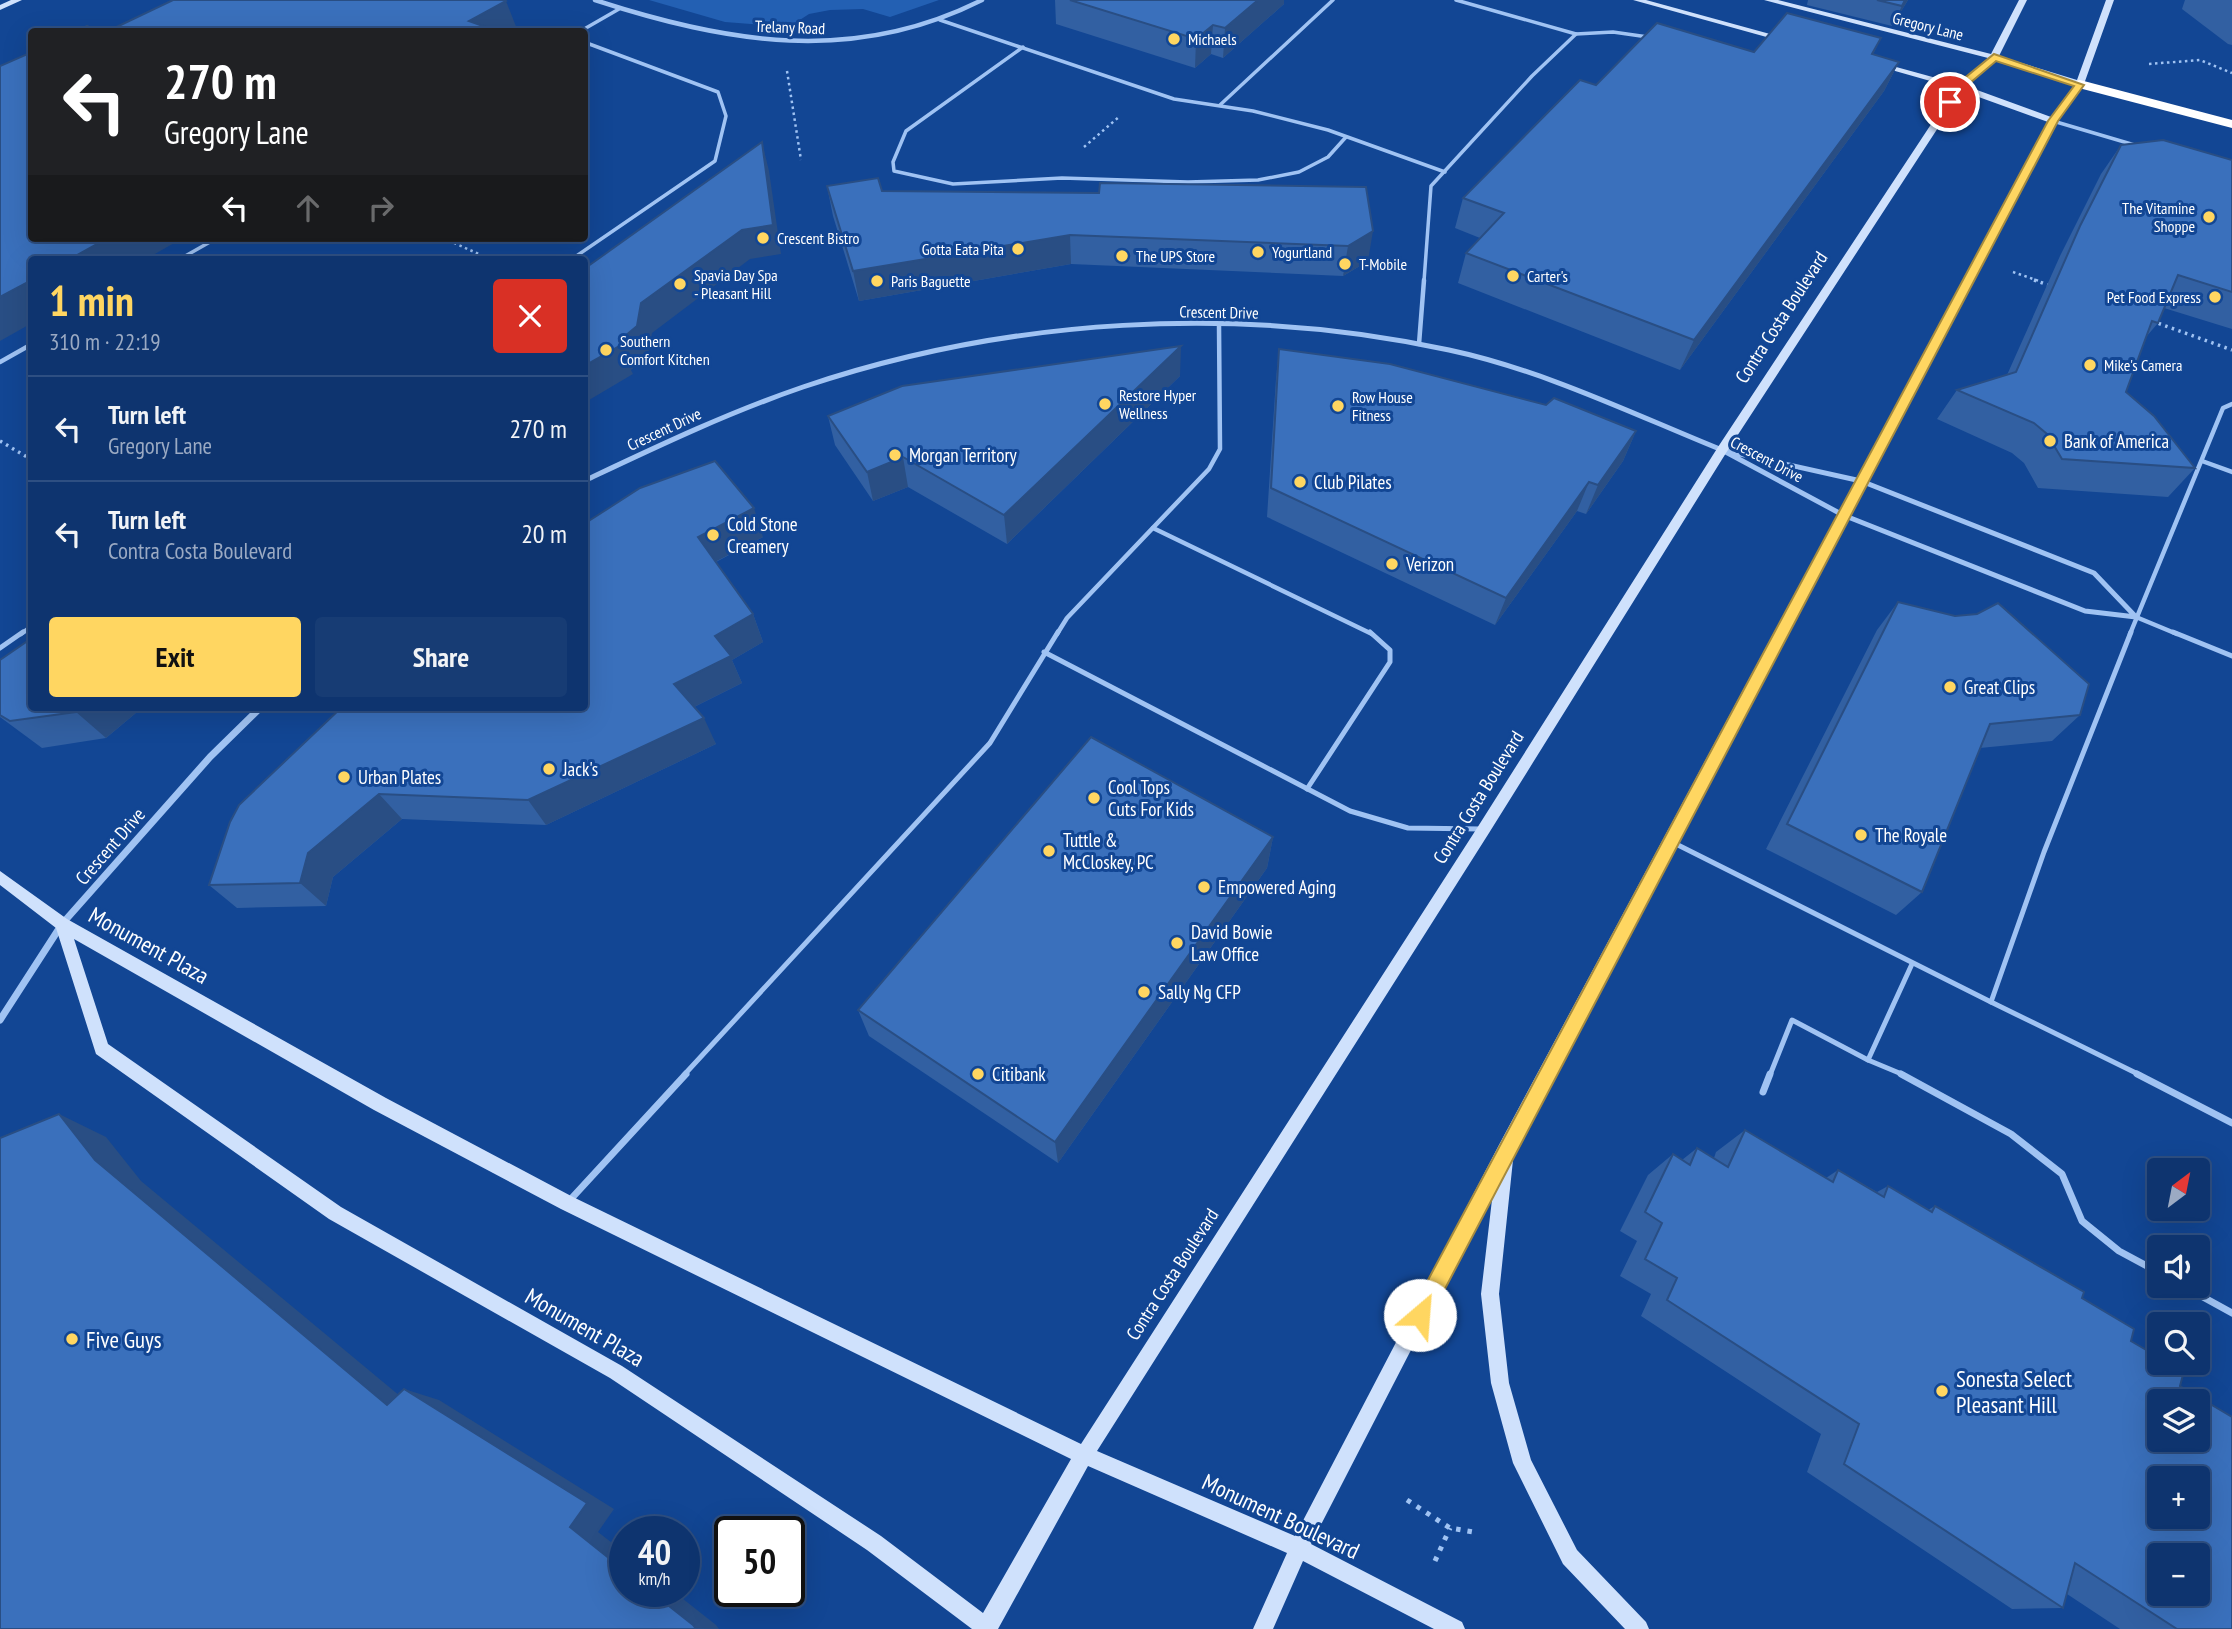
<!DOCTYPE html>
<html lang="en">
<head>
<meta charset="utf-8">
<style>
  body { margin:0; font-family:"PT Sans Narrow",sans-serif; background:#173c74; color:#f1f3f6; height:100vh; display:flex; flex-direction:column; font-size:26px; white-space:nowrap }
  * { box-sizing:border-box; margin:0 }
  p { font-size:23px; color:#9baac3 }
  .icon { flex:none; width:38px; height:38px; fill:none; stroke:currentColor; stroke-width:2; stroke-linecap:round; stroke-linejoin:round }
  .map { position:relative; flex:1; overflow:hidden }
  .drawer { position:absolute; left:28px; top:256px; width:560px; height:455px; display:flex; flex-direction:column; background:#0e346f; border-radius:7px; box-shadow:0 7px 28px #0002,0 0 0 2px #2e4f82 }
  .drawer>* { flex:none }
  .banner { position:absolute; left:28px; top:28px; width:560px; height:214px; border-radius:7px; box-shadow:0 7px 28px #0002,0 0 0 2px #2e4f82; background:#202124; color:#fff; overflow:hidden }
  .needle { width:46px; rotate:32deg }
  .fabs { position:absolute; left:2147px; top:1158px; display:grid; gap:14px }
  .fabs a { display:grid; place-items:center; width:63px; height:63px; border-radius:7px; background:#0e346f; box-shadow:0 7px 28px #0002,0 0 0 2px #2e4f82; font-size:35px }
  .speed { position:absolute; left:609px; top:1516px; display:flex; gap:14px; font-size:35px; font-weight:700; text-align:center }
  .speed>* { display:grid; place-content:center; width:91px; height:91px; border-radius:50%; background:#0e346f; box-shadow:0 7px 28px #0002,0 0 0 2px #2e4f82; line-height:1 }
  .speed small { font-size:18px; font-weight:400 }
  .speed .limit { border:4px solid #111; border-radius:10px; background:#fff; color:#111 }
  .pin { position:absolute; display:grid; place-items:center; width:60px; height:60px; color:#fff; margin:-30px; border:4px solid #fff; border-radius:50%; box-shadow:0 2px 7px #0007 }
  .me { position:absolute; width:77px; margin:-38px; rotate:27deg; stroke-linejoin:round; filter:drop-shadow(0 0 5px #0008) }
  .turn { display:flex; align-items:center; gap:24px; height:147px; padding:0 21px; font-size:32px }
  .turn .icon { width:91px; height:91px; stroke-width:2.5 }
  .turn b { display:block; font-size:49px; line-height:60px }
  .lanes { display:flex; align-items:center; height:66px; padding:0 21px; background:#0003; justify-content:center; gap:35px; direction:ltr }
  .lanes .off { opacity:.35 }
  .round { display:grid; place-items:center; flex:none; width:74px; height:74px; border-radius:7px; background:#173c74 }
  .summary { display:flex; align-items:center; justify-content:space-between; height:119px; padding:0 21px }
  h1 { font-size:42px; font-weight:800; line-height:52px; color:#ffd661 }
  .cta { display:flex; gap:14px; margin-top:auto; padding:14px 21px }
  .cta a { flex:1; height:80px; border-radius:7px; background:#ffd661; color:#111; font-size:28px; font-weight:800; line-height:80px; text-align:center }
  .cta a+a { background:#173c74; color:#f1f3f6 }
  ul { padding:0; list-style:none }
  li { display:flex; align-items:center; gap:21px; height:105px; padding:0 21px; border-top:2px solid #2e4f82 }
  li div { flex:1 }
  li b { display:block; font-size:26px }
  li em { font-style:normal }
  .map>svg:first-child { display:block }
  .green { fill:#2360b3 }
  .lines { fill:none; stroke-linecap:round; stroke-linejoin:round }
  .path-far2 { stroke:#a0c3f3; stroke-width:2.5; stroke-dasharray:2.5 3.5; stroke-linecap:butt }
  .path-far1 { stroke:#a0c3f3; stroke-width:3.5; stroke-dasharray:2.5 4.5; stroke-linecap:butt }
  .path { stroke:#a0c3f3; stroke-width:5; stroke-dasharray:4.5 7; stroke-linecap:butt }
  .lane-far3 { stroke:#a0c3f3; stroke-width:3.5 }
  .lane-far2 { stroke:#a0c3f3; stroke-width:4.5 }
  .lane-far1 { stroke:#a0c3f3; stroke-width:5 }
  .lane { stroke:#a0c3f3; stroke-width:7 }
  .street-far2 { stroke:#a0c3f3; stroke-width:4.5 }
  .street-far1 { stroke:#a0c3f3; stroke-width:5 }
  .street { stroke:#a0c3f3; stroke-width:7 }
  .secondary { fill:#cfe1fc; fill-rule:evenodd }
  .highway { fill:#fff; fill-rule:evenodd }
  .wall { fill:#3260a2 }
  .shaded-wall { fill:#294e84 }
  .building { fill:#3a70bc; stroke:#294e84; stroke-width:2; fill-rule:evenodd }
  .route { fill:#ffd661; stroke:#a68b3f; stroke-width:2 }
  .poi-dot { fill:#ffd661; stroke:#124694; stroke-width:2.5 }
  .labels { text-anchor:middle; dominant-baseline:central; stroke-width:6; stroke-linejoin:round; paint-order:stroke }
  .far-street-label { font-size:16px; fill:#fff; stroke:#124694 }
  .far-poi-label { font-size:16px; fill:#fff; stroke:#124694; text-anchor:start }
  .street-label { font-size:19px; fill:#fff; stroke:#124694 }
  .poi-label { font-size:19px; fill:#fff; stroke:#124694; text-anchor:start }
  .near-street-label { font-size:23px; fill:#fff; stroke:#124694 }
  .near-poi-label { font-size:23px; fill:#fff; stroke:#124694; text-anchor:start }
</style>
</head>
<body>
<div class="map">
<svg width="2232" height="1629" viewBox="0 0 2232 1629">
  <rect width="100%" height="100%" fill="#124694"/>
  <path class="green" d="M649,0h290l-49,17 -27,-8 -33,1 -21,4 -20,13 -64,-5z"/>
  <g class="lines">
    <g class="path-far2">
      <path d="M2149,64l51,-4 32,13"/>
      <path d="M787,71l14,89"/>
      <path d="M1084,147l36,-31"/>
      <path d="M443,238l47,21"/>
      <path d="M2013,272l26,9"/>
    </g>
    <g class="path-far1">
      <path d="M2034,280l17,6"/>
      <path d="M2152,321l80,29"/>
      <path d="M0,441l32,19"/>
    </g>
    <g class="path">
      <path d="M1407,1500l43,28 23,4"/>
      <path d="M1435,1561l15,-33"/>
    </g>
    <g class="lane-far3">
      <path d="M1456,0l120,34"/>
      <path d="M940,20l234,79 79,12 75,19 117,42"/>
      <path d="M579,32l40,-23"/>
      <path d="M1023,47l-117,84 -13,31 1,9 59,13 109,-6 126,4 70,-2 41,-8 29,-15 18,-20"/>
      <path d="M1220,105l113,-105"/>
      <path d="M2053,121l85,25"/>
      <path d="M180,259l37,-21"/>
      <path d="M572,259l143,-98 11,-45 -8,-24 -134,-50"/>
      <path d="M1424,281l7,-95 101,-110 44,-42 37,-2 35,5"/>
    </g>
    <g class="lane-far2">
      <path d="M1419,344l5,-64"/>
      <path d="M0,362l32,-18"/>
      <path d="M2202,461l30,11"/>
      <path d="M1153,528l219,106"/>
      <path d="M2136,617l41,17"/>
      <path d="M21,634l11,-8"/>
      <path d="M1057,634l10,-16 142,-149 11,-20 -1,-124"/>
      <path d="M2130,634l93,-226 9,-4"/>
    </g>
    <g class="lane-far1">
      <path d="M2173,632l59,24"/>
      <path d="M0,648l23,-16"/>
      <path d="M1044,652l306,159 58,17 73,1"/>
      <path d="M1307,789l83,-127v-12l-20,-18"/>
      <path d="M1670,841l321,161 53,-150 87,-220"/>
      <path d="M1991,1002l149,73"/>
      <path d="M684,1075l306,-332 68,-111"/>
      <path d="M1770,1075l22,-55 76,40"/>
      <path d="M1904,1075l-36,-15 44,-96"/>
    </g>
    <g class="lane">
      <path d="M1901,1074l110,60 51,40 20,47 37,30 41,22"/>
      <path d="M2137,1074l95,49"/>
      <path d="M1763,1092l7,-18"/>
      <path d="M570,1200l116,-126"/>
      <path d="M2183,1286l49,27"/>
    </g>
    <path class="street-far2" d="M595,0c132,43 258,65 387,0"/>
    <g class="street-far1">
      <path d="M1722,450l139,31 233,92 42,44 -51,-6 -242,-96z"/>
      <path d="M584,481c72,-34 143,-68 219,-94 204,-69 434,-83 646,-37 94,20 184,64 273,100"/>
    </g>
    <path class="street" d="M0,1020l62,-96 148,-167 51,-50"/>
    <g class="secondary">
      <path d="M11,0h11l-22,10v-5z"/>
      <path d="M1633,0h13l142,39 -7,2z"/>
      <path d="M1764,0h14l213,54 28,-54h8l-28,56 78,24 29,-80h8l-30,84 -27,37 -546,1035 2,4 -14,134 10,89 22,77 46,90 69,72 3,7h-24l-62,-65 -50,-101 -22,-80 -10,-89 12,-103 -182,353 151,78 3,7h-31l-131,-68 -30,68h-20l34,-76 -199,-87 -90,163h-26l-105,-79 -257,-172 -281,-159 -233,-165 -40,-126 -56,-43v-14l67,48 319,179 187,99 508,247 398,-619 239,-378 237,-359 -81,-23 4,-3 80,22 30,-26zM1995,60l80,25 -24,32 -85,-31zM1962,91l86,31 -548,1021 -205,393 -198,-85 392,-618 237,-380zM74,939l300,171 187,99 510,250 -88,154 -102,-77 -259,-170 -281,-159 -233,-163z"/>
    </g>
    <path class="highway" d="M2080,80l152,40v8l-157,-41v-6z"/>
  </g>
  <g class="wall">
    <path d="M1055,0h229v4l-61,54 -12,-4 -16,14 -139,-44z"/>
    <path d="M1808,0h100l-16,26 -85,-21z"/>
    <path d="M2185,0h47v45l-4,-1 -46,-35z"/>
    <path d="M1881,38l-8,16 26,8 -15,29 -204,279 -222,-87 8,-30 14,-15 -25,-10 8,-30 133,-113 158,-33z"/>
    <path d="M2121,145l111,15v169l-68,-21 -6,15 -12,14 -20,55 69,76 -27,29 -130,-9 -14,-25 -12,-10 -75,-34 20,-29 50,-15 53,-119 41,-82z"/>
    <path d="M827,186l55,5 217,2 267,-6 2,74 -25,15 -272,-12 -212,37 -26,-85z"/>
    <path d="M1279,349l357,82 -13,30 -37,53 -9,-3 -82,114 -228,-108 9,-138z"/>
    <path d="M1180,376l-173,168 -99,-57 -35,14 -38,-56 -7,-29z"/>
    <path d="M584,524l179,13 -47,25 37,52 10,28 -31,18 10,23 -48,24 22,37 -170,81 -144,-6 -69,58 -7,29 -89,2 -28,-23z"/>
    <path d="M1898,602l182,113 -28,26 -72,7 -58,144 -26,23 -130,-66 111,-219z"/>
    <path d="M0,660l143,47 -37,31 -64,10 -42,-31z"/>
    <path d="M1273,837l-6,31 -209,295 -189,-127 -11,-26z"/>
    <path d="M1745,1130l81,48 12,-8 39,22 11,-6 40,24 7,-4 147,92 98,88 52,243h-112l-53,-35 -4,14 -51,1 -205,-137 14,-38 -180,-118 10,-22 -31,-18 17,-35 -17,-10 28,-56 25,-21 9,6 15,-12 17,10 2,-6z"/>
  </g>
  <g class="shaded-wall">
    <path d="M1258,0h26v4l-61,54 2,-30z"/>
    <path d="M1905,0h3l-16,26z"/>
    <path d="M506,1l11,28 -3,3h-42l-3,-11z"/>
    <path d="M1213,25l-2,29 -16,14 1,-29z"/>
    <path d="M1899,62l-15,29 -204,279 14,-30z"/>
    <path d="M762,142l7,29 12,83 -31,5 -98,74 -4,23 -17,14 2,4 -49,29v-37l35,-25 22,-38z"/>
    <path d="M1373,231l-5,30 -25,15 5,-30z"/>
    <path d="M1070,235l1,29 -212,37 -6,-30z"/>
    <path d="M108,238h75l-37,21h-76z"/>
    <path d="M32,280v43l-32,18v-44z"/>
    <path d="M1181,346l-1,30 -173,168 -3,-29z"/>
    <path d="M1636,431l-13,30 -37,53 12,-29z"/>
    <path d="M903,457l5,30 -35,14 -6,-29z"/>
    <path d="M1589,482l-12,29 -82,114 11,-27z"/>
    <path d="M754,508l9,29 -54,28 -11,-28z"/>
    <path d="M753,614l10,28 -31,18 10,23 -56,28 -12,-27 41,-48z"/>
    <path d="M82,707h61l-37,31 -30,-26z"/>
    <path d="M704,718l12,26 -170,81 -18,-25z"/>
    <path d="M379,794l23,25 -69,58 -7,29 -26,-23 8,-30z"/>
    <path d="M1273,837l-6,31 -209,295 -3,-21z"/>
    <path d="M59,1114l47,23 35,44 283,235 -37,-11 -292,-245z"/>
    <path d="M404,1389l35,11 175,109 -16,23 27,21v18l-55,-44z"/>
    <path d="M650,1591h23l43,34 3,4h-23z"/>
  </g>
  <g class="building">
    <path d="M173,0h332l1,1 -37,20 14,5 -11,6h-366z"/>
    <path d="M1070,0h188l-33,28 -12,-3 -17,14z"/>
    <path d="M1877,0h28l-3,6z"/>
    <path d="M1787,13l94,25 -9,16 27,8 -205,278 -228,-87 38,-40 -41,-15 117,-118 16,5 61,-62 97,29z"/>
    <path d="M87,26l12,6h-23z"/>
    <path d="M32,52v186h76l-38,21h-38v21l-32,17v-231z"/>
    <path d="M2163,140l69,20v132l-54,-17 -20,48 -6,-2 -26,71 28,24 41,52 -133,-9 -15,-25 -13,-11 -77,-33 59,-18 64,-146 41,-81z"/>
    <path d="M762,142l11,83 -31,5 -101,73 -4,23 -18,15 2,4 -37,21v-97z"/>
    <path d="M878,178l4,13 217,2 1,-10 266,4 7,44 -25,15 -278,-11 -217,36 -26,-85z"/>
    <path d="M1181,346l-177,169 -101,-58 -36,15 -39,-56 74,-30z"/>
    <path d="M1279,349l111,15 156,41 8,-7 82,33 -38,54 -9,-3 -83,116 -235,-110z"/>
    <path d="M715,461l39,47 -56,29 55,77 -38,22 16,20 -57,28 30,34 -176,82 -149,-6 -71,59 -8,30 -91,2 21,-63 9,-17 103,-98h242v-183l56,-36z"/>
    <path d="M1898,602l57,14 22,-2 21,-11 91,81 -9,31 -90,9 -68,168 -135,-68z"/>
    <path d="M32,638v69h50l-6,5 -66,9 -10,-6v-55z"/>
    <path d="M1091,737l182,100 -218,305 -197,-132z"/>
    <path d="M59,1114l36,46 292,245 17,-16 183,114 -17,24 55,44v20h25l43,34 3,4h-696v-491z"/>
    <path d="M1745,1130l88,52 5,-12 46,27 4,-11 44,26 3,-6 149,86 -2,6 52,31 -3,12 29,17v5h10l14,8 -4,15 52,31v212h-55l-102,-66 -12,45 -219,-144 15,-40 -192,-124 10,-22 -32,-19 17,-36 -17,-11 28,-58 17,11 7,-17 31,19zM2160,1402h38v38h-38zM2160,1479h38v38h-38zM2160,1556h38v38h-38z"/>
  </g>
  <path class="route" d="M1994,54l90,31 -26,36 -631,1202 -7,3 -7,-3 -3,-8 3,-7 635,-1187 26,-35 -78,-25 -33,28 -10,15h-7l10,-19z"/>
  <g class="poi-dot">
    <circle cx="1174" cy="39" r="7"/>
    <circle cx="2209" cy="217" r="7"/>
    <circle cx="763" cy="238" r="7"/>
    <circle cx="1018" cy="249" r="7"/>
    <circle cx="1258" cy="252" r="7"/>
    <circle cx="1122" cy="256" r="7"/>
    <circle cx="1345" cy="264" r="7"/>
    <circle cx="1513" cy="276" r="7"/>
    <circle cx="877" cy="281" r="7"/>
    <circle cx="680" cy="284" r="7"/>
    <circle cx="2215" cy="297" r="7"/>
    <circle cx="606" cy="350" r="7"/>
    <circle cx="2090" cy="365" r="7"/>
    <circle cx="1105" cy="404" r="7"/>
    <circle cx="1338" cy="406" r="7"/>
    <circle cx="2050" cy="441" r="7"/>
    <circle cx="895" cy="455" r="7"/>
    <circle cx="1300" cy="482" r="7"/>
    <circle cx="713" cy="535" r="7"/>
    <circle cx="1392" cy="564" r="7"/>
    <circle cx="1950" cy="687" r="7"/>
    <circle cx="549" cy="769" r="7"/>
    <circle cx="344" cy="777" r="7"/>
    <circle cx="1094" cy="798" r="7"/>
    <circle cx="1861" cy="835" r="7"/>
    <circle cx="1049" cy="851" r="7"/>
    <circle cx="1204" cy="887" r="7"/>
    <circle cx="1177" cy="943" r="7"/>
    <circle cx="1144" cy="992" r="7"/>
    <circle cx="978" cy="1074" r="7"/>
    <circle cx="72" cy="1339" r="7"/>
    <circle cx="1942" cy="1391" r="7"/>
  </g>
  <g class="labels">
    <g class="far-street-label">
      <text transform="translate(1928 26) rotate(14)">Gregory Lane</text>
      <text transform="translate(790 27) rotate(2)">Trelany Road</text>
      <text transform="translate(1219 312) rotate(1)">Crescent Drive</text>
      <text transform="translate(664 429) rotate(-25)">Crescent Drive</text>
      <text transform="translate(1767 459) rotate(28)">Crescent Drive</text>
    </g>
    <g class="far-poi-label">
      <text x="1188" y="39">Michaels</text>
      <text x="2195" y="208" text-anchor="end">The Vitamine<tspan x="2195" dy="18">Shoppe</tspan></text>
      <text x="777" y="238">Crescent Bistro</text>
      <text x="1004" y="249" text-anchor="end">Gotta Eata Pita</text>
      <text x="1272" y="252">Yogurtland</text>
      <text x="1136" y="256">The UPS Store</text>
      <text x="1359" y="264">T-Mobile</text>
      <text x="694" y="275">Spavia Day Spa<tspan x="694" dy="18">- Pleasant Hill</tspan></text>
      <text x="1527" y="276">Carter's</text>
      <text x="891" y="281">Paris Baguette</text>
      <text x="2201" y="297" text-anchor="end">Pet Food Express</text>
      <text x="620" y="341">Southern<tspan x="620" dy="18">Comfort Kitchen</tspan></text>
      <text x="2104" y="365">Mike's Camera</text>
      <text x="1119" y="395">Restore Hyper<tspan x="1119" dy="18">Wellness</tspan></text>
      <text x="1352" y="397">Row House<tspan x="1352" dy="18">Fitness</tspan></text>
    </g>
    <g class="street-label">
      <text transform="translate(1781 317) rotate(-57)">Contra Costa Boulevard</text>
      <text transform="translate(1478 797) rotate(-58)">Contra Costa Boulevard</text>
      <text transform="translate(110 846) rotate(-49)">Crescent Drive</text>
      <text transform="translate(1172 1274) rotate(-57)">Contra Costa Boulevard</text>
    </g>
    <g class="poi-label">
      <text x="2064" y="441">Bank of America</text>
      <text x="909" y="455">Morgan Territory</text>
      <text x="1314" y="482">Club Pilates</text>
      <text x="727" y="524">Cold Stone<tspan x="727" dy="22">Creamery</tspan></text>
      <text x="1406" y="564">Verizon</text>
      <text x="1964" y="687">Great Clips</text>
      <text x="563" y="769">Jack's</text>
      <text x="358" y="777">Urban Plates</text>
      <text x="1108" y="787">Cool Tops<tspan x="1108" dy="22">Cuts For Kids</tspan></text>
      <text x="1875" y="835">The Royale</text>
      <text x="1063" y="840">Tuttle &amp;<tspan x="1063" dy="22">McCloskey, PC</tspan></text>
      <text x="1218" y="887">Empowered Aging</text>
      <text x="1191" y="932">David Bowie<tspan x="1191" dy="22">Law Office</tspan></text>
      <text x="1158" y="992">Sally Ng CFP</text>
      <text x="992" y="1074">Citibank</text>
    </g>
    <g class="near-street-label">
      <text transform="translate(149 945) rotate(29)">Monument Plaza</text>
      <text transform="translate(585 1327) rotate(30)">Monument Plaza</text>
      <text transform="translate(1281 1516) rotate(25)">Monument Boulevard</text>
    </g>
    <g class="near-poi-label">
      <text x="86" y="1339">Five Guys</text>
      <text x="1956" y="1378">Sonesta Select<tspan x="1956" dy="26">Pleasant Hill</tspan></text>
    </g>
  </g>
</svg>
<div class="fabs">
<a><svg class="needle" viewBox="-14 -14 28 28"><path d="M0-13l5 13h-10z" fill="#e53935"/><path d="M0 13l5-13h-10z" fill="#9baac3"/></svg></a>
<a><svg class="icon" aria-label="sound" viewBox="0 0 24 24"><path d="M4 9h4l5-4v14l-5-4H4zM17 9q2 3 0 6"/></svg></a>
<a><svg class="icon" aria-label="search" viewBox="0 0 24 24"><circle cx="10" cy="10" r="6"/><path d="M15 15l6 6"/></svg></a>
<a><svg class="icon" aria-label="layers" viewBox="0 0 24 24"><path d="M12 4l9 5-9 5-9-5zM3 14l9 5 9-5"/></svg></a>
<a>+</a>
<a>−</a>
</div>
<div class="speed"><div>40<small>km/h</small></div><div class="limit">50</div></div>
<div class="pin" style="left:1950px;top:102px;background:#d93025"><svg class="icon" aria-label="arrive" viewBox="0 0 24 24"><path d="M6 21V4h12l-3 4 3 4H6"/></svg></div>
<svg class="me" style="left:1420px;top:1315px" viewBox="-20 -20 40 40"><circle r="19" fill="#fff"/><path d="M0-13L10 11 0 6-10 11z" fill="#ffd661"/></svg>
<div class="banner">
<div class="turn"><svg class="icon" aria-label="left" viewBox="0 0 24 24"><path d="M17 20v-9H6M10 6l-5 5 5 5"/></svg><div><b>270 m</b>Gregory Lane</div></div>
<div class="lanes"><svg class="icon" aria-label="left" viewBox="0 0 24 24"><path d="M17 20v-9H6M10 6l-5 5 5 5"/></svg><svg class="icon off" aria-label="ahead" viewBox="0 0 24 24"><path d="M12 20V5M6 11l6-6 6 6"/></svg><svg class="icon off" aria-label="right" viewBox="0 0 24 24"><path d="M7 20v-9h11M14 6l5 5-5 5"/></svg></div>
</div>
<section class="drawer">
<div class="summary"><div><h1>1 min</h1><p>310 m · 22:19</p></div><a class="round" style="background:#d93025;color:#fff"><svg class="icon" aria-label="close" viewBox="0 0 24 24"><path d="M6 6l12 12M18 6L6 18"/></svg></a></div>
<ul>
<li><svg class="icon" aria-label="left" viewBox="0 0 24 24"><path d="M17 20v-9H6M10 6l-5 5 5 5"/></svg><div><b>Turn left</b><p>Gregory Lane</p></div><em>270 m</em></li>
<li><svg class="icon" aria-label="left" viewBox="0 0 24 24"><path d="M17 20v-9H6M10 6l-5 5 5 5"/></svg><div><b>Turn left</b><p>Contra Costa Boulevard</p></div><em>20 m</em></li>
</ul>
<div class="cta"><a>Exit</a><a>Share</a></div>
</section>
</div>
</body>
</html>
